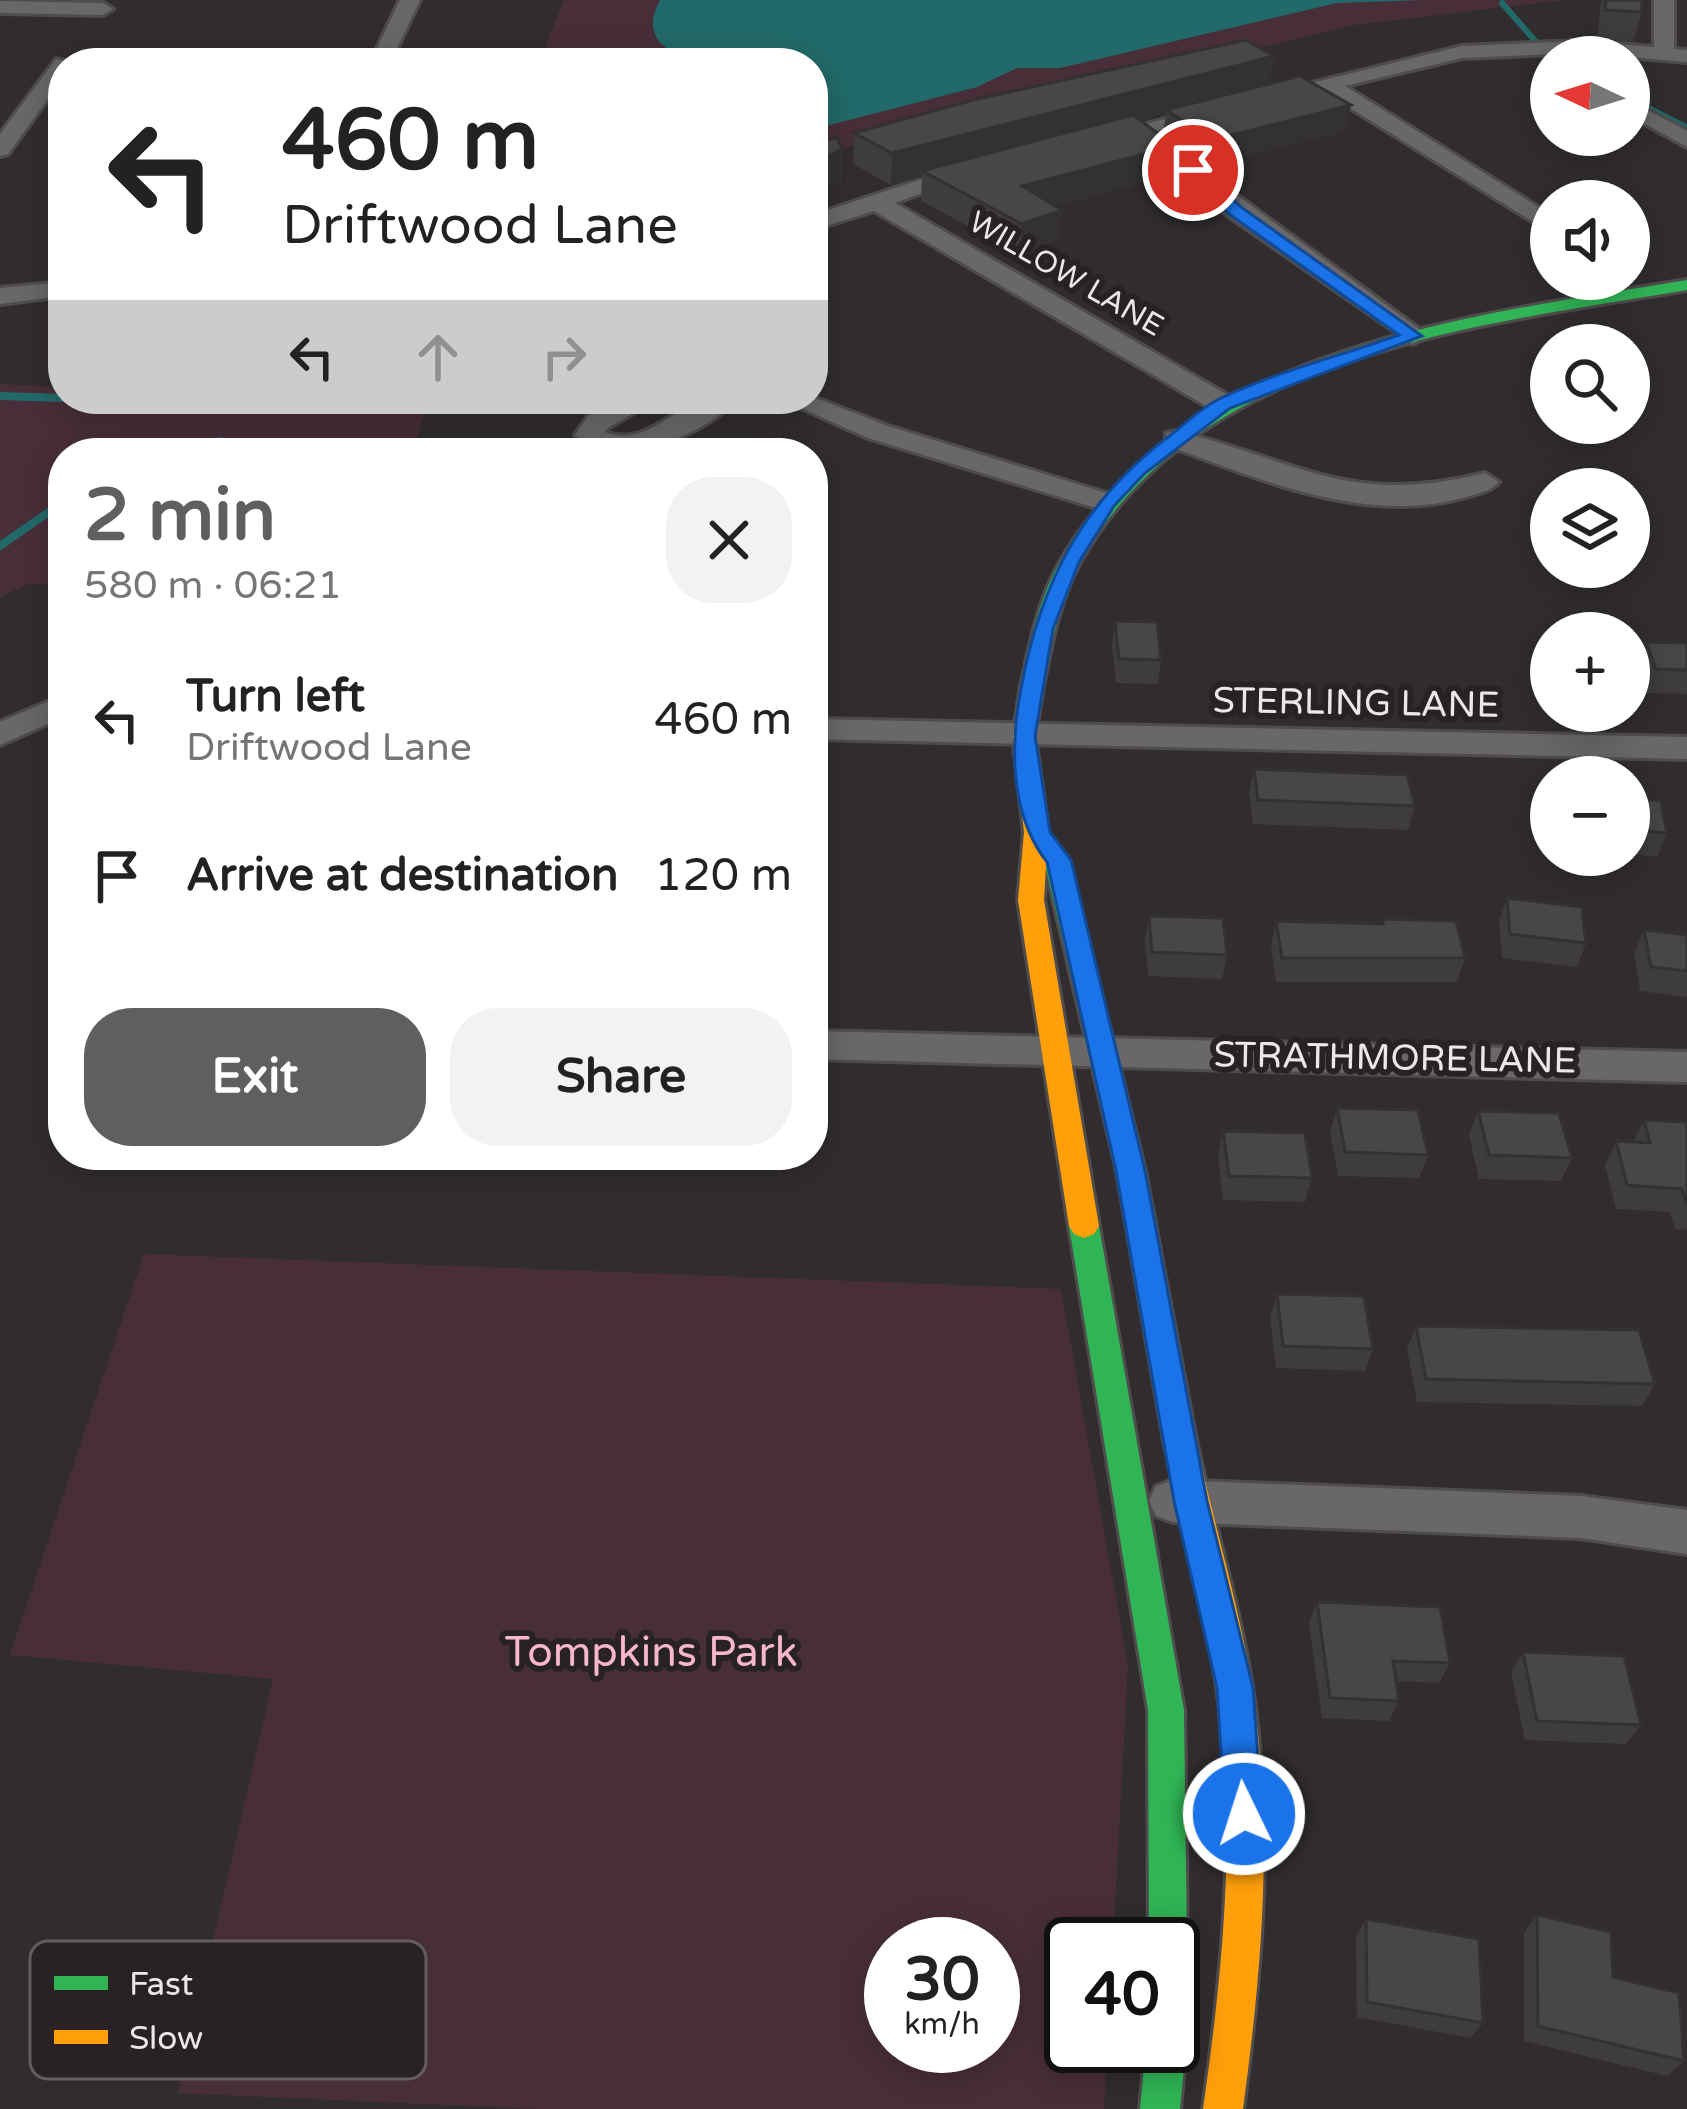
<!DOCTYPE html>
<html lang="en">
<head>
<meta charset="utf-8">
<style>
  body { margin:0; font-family:"Varela Round",sans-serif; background:#f2f2f2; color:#222; height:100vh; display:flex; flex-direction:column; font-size:45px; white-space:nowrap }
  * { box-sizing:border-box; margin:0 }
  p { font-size:39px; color:#767676 }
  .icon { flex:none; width:66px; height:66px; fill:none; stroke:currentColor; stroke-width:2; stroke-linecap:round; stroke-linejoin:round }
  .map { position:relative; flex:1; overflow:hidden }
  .drawer { position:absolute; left:48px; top:438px; width:780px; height:732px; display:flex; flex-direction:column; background:#fff; border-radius:48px; box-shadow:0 6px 30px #0003 }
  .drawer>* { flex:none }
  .banner { position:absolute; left:48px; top:48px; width:780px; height:366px; border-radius:48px; box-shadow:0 6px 30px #0003; background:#fff; color:#222; overflow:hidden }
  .needle { width:78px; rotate:274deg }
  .tools { position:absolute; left:1530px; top:36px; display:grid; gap:24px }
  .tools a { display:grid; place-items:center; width:120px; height:120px; border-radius:50%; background:#fff; box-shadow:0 6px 30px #0003; font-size:60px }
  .speed { position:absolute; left:864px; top:1917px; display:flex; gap:24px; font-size:60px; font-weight:700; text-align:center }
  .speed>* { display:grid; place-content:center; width:156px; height:156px; border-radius:50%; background:#fff; box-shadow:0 6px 30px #0003; line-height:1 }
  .speed small { font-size:30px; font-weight:400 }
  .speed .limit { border:6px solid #111; border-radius:18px; background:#fff; color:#111 }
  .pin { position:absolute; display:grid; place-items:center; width:102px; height:102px; color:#fff; margin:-51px; border:6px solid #fff; border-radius:50%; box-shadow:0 3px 12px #0007 }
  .me { position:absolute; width:132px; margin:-66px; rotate:356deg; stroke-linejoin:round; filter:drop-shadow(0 0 9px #0008) }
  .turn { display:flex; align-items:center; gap:42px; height:252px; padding:0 36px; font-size:54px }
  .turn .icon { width:156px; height:156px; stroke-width:2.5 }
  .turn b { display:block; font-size:84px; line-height:102px }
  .lanes { display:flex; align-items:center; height:114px; padding:0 36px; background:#0003; justify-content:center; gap:60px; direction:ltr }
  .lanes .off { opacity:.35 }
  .round { display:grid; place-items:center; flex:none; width:126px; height:126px; border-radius:48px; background:#f2f2f2 }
  .head { display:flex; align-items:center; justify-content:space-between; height:204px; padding:0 36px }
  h1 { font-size:72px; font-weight:700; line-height:90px; color:#605e5f }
  .action { display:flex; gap:24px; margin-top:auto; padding:24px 36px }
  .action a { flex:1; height:138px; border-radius:48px; background:#605e5f; color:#fff; font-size:48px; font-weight:700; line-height:138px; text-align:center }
  .action a+a { background:#f2f2f2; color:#222 }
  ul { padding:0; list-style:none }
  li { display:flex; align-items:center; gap:36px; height:156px; padding:0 36px }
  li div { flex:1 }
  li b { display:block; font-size:45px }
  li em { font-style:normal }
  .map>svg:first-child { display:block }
  .green { fill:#482e39; fill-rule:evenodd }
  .water { fill:#216a69 }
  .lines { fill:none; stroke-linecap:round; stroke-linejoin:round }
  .stream-far1 { stroke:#216a69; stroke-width:6 }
  .stream { stroke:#216a69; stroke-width:8 }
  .street-casing { stroke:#4f4c4d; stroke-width:6 }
  .fast-casing { stroke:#4f4c4d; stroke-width:6 }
  .slow-casing { stroke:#4f4c4d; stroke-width:6 }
  .street { fill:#6a6768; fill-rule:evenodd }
  .fast { fill:#30b455; fill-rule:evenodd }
  .slow { fill:#ff9f0a; fill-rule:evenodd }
  .wall { fill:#3f3c3e }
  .shaded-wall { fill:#333132 }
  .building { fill:#494648; stroke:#333132; stroke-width:3 }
  .route { fill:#1a73e8; stroke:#114b97; stroke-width:3 }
  .labels { text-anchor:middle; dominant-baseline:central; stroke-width:12; stroke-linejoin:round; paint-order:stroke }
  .far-street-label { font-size:30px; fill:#ece8ea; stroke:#282224 }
  .street-label { font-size:36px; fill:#ece8ea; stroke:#282224 }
  .near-park-label { font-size:42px; fill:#f8b5ce; stroke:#282224 }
  .key { fill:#282224; stroke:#635d5f; stroke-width:3 }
  .key-label { font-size:33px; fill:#ece8ea }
</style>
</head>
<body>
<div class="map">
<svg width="1687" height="2109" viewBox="0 0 1687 2109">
  <rect width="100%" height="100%" fill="#312d2f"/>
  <g class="green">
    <path d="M564,0h1001l-211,25 -541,130v-92h-274z"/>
    <path d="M0,384l63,3v12h367l-19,54h-348v132l-35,-1 -28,13z"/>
    <path d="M144,1254l917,35 67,376 -15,279h-42v102h37l-4,63h-567l-359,-16 95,-414 -263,-24zM891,1944h102v102h-102z"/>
  </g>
  <path class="water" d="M660,0h765l-88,3 -277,65h-43l-40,19 -163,42 -1,-66c-37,0 -195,16 -153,-63z"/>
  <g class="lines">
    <g class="stream-far1">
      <path d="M1502,3l34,39"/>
      <path d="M658,63l11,-15 9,-2"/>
      <path d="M1629,98l58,30"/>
    </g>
    <g class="stream">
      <path d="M0,396l63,2"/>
      <path d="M77,399l172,6 19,-6"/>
      <path d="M195,453l24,-12"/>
      <path d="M0,546l63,-44"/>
    </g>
    <defs>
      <g id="street">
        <path d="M400,0h20l-30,63h-20z"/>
        <path d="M1654,0h20v49l13,1v12l-108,-9 -117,5 -117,28 206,129v18l-228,-142 -172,41 271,199 4,5 -13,8 -186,-129 -42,-40 -56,-37 -29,7 -11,-7 373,-92 117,-5 75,6z"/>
        <path d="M0,1l103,2 10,6 -10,6 -103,-2z"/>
        <path d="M56,59l17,4h-10v15l-55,76 -8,2v-22z"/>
        <path d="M1629,100l58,31v16l-58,-32z"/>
        <path d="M965,165l19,5 -89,33 338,195v12h-20l-339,-199 -61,19v-15z"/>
        <path d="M63,282v14l-63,8v-16z"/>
        <path d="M813,397l75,29 228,70 4,6 -14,9 -10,-3 -228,-70 -87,-39z"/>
        <path d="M624,399h34l-50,29 -3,4c40,16 67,-25 102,-33 9,-2 21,0 30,0 -29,34 -126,77 -162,36l13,-19z"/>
        <path d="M1176,431c124,30 173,76 309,42l14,9c-8,9 -20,11 -33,15 -100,29 -207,-18 -300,-52v-12z"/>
        <path d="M63,695v22l-63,28v-23z"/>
        <path d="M813,719l874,18v22l-874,-20z"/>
        <path d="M813,1031l874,21v30l-874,-23z"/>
        <path d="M1173,1480l408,16 106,14v44l-106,-16 -408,-16 -17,-6 -7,-15 7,-15z"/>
      </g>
      <g id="fast">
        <path d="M1687,280v10c-213,36 -492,64 -608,274 -20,37 -28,82 -36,122l-11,7 -11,-7c9,-41 17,-86 38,-122 124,-217 404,-247 628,-284z"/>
        <path d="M1055,848l12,8 78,315 50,264 -5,10 -11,4 -11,-4 -5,-10 -46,-264 -74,-315z"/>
        <path d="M1084,1214l10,4 5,8 85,484 3,234 -5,14 -9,3v-17h-24l-1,-234 -79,-484 5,-8z"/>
        <path d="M1173,2029l7,3 6,14 -6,63h-40l6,-63h27z"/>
      </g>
      <g id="slow">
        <path d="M1032,679l11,7 -8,51 13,95 -4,68 55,326 -5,8 -10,4 -10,-4 -5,-8 -51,-326 6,-68 -11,-95 8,-51z"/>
        <path d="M1179,1421l11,4 5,10c17,84 44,167 57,252 22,140 10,282 -9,422h-40c20,-140 34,-281 14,-422 -12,-85 -38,-168 -54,-252l5,-10z"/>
      </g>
    </defs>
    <use href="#street" class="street-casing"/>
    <use href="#fast" class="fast-casing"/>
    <use href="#slow" class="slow-casing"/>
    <use href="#street" class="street"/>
    <use href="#fast" class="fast"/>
    <use href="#slow" class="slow"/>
  </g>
  <g class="wall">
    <path d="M1601,0h41v12l-9,30 -36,-3z"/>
    <path d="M1274,56l-5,28 77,47 -138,34 -45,-30 3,-22 -27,7 36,26 -4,29 -116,31 4,33 -39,15 -99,-53 1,-24 -31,8 -38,-21 1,-31z"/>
    <path d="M1115,621l46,39 -3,24 -42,-1 -4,-38z"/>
    <path d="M1646,642l41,1v51l-40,-1 -10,-27z"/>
    <path d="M1254,769l161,37 -7,24 -155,-6 -4,-31z"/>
    <path d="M1629,797l38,36 -10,24 -28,-3z"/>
    <path d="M1507,898l79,45 -9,24 -75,-9 -3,-36z"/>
    <path d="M1149,916l78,39 -5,24 -74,-3 -3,-36z"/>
    <path d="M1382,919l83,39 -8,24h-181l-5,-37 5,-24 104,3z"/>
    <path d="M1644,930l43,5v62l-47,-6 -6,-37z"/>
    <path d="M1337,1108l91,47 -9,23 -81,-2 -8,-44z"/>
    <path d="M1478,1111l94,47 -11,23 -82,-2 -10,-44z"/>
    <path d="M1644,1120l43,2v108l-12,-1 -5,-17 -54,-3 -11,-44 11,-24 17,1z"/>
    <path d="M1223,1131l89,47 -7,24 -82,-2 -5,-46z"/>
    <path d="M1277,1294l96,55 -8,22 -89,-3 -6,-51z"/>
    <path d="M1416,1326l239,58 -13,22 -225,-4 -10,-53z"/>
    <path d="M1317,1602l133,61 -11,20 -43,-2 3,20 -10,20 -67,-3 -13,-95z"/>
    <path d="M1523,1652l118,73 -15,19 -101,-4 -14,-68z"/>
    <path d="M1537,1915l76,62 71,84 -17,15 -143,-35v-109z"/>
    <path d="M1366,1919l117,104 -13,15 -113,-21 -1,-81z"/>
  </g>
  <g class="shaded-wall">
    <path d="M1274,56l-5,30 -103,24v3l-238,62 -6,-4v6l-31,8 1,-32z"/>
    <path d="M1351,105l-5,26 -138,34 4,-25z"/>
    <path d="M1175,146l-4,29 -151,40 2,-29z"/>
    <path d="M842,149v32l-29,15v-32z"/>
    <path d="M1062,210l-3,29 -39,15 2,-30z"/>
  </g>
  <g class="building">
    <path d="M1606,0h36v12l-37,-2z"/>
    <path d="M1246,40l28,16 -382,97 -38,-20 119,-33z"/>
    <path d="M1300,76l51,29 -139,35 -46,-30z"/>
    <path d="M1133,115l42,31 -153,40 40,24 -40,14 -100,-53z"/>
    <path d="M837,137l5,12 -29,15v-20z"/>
    <path d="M1115,621l42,1 4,38 -42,-1z"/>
    <path d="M1646,642l41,1v27l-31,-1z"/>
    <path d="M1254,769l153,6 8,31 -157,-6z"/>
    <path d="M1629,797l32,4 6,32 -38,-4z"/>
    <path d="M1507,898l75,9 4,36 -76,-9z"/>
    <path d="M1149,916l74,2 4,37 -75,-3z"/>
    <path d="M1382,919l74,2 9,37h-183l-6,-37 107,3z"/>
    <path d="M1644,930l43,5v36l-36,-4z"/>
    <path d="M1337,1108l81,2 10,45 -83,-3z"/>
    <path d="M1478,1111l81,2 13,45 -83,-3z"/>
    <path d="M1644,1120l43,2v84l-5,-17 -55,-4 -11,-44 34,2z"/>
    <path d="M1223,1131l82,2 7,45 -83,-2z"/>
    <path d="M1277,1294l87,2 9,53 -90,-3z"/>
    <path d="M1416,1326l223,4 16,54 -229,-5z"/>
    <path d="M1317,1602l123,5 10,56 -57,-2 6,40 -69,-3z"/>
    <path d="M1523,1652l101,4 17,69 -104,-4z"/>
    <path d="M1537,1915l74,17 2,45 66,16 5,68 -146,-35z"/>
    <path d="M1366,1919l113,20 4,84 -116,-21z"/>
  </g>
  <path class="route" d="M1188,166h11l42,41 181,129 -192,72 -85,65 -31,33 -35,56 -26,67 -18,107 15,96 21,28 74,311 62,330 46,187 9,126 -5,14 -13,5 -14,-5 -5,-14 -8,-126 -43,-187 -58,-330 -69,-309c-37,-47 -37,-116 -26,-173 19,-105 61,-187 147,-252 16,-12 33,-29 51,-38 56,-27 121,-43 180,-64l-170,-121 -41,-41z"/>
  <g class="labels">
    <g class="far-street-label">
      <text transform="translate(1066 274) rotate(30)">WILLOW LANE</text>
    </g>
    <g class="street-label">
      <text transform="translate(1356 703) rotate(1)">STERLING LANE</text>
      <text transform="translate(1395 1058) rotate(1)">STRATHMORE LANE</text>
    </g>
    <g class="near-park-label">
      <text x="651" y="1652">Tompkins Park</text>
    </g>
  </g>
  <rect x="30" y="1941" width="396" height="138" rx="18" class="key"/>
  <rect x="54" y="1976" width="54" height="14" fill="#30b455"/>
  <rect x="54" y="2030" width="54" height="14" fill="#ff9f0a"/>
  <g class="key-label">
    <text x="129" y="1995">Fast</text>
    <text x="129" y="2049">Slow</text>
  </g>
</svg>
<div class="tools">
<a><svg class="needle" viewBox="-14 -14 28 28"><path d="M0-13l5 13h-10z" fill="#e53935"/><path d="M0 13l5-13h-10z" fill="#767676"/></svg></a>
<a><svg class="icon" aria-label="sound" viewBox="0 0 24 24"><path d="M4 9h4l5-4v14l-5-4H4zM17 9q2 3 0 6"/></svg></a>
<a><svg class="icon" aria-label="search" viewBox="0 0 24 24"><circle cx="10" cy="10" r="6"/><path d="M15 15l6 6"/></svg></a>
<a><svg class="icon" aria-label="layers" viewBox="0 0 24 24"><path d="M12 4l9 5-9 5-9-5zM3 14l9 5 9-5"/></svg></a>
<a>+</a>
<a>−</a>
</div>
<div class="speed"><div>30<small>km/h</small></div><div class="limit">40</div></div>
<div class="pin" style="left:1193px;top:170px;background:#d93025"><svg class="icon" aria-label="arrive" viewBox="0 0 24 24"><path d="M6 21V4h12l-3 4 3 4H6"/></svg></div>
<svg class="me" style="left:1244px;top:1814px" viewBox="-20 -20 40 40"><circle r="17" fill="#1a73e8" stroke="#fff" stroke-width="3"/><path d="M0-11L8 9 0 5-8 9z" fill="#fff"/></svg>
<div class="banner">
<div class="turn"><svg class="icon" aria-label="left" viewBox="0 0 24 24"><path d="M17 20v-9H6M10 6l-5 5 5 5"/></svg><div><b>460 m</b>Driftwood Lane</div></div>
<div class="lanes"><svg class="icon" aria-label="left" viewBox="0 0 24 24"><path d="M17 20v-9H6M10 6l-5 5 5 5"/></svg><svg class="icon off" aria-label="ahead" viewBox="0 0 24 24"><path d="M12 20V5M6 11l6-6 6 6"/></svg><svg class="icon off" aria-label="right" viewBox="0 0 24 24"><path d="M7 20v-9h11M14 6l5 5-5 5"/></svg></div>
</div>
<section class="drawer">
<div class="head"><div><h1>2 min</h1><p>580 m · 06:21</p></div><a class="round"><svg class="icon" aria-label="close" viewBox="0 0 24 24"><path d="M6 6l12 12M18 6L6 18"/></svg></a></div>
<ul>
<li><svg class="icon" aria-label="left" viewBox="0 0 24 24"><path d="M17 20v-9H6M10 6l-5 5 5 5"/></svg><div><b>Turn left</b><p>Driftwood Lane</p></div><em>460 m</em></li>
<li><svg class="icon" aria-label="arrive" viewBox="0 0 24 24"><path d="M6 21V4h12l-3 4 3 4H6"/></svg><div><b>Arrive at destination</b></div><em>120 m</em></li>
</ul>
<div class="action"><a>Exit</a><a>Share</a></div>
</section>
</div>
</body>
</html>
